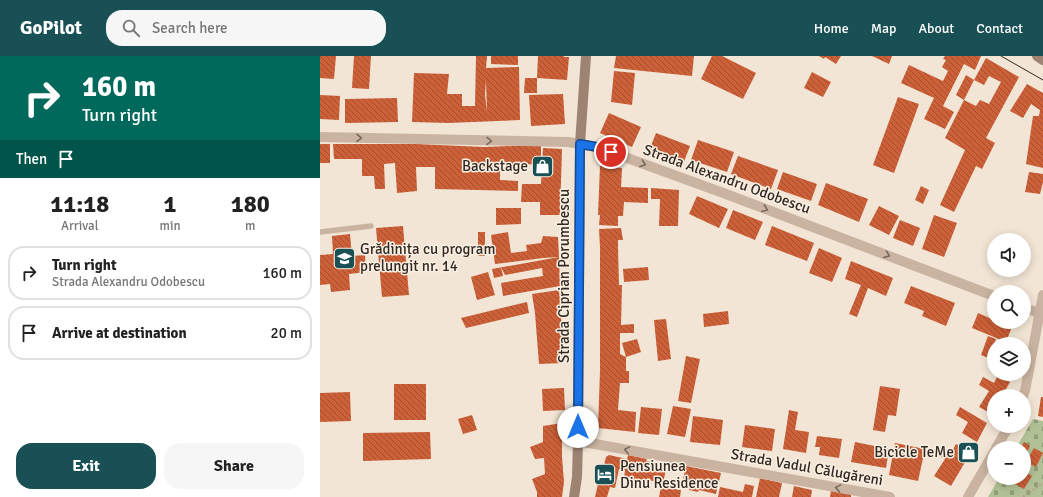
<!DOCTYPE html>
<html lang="en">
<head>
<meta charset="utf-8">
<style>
  body { margin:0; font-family:Signika,sans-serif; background:#f6f6f6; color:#222; height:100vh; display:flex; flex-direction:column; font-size:15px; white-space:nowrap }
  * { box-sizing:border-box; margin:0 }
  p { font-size:13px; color:#767676 }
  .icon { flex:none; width:22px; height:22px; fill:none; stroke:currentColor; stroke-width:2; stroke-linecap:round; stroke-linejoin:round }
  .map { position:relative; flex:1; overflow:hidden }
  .sheet { display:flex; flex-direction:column; background:#fff; width:320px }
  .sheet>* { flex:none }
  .hud { background:#00695c; color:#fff; overflow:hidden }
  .controls { position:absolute; left:667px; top:177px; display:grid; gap:8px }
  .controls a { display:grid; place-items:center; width:44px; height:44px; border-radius:50%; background:#fff; box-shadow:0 2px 10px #0003; font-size:20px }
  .pin { position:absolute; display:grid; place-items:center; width:34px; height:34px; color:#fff; margin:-17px; border:2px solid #fff; border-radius:50%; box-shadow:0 1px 4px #0007 }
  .me { position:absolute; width:44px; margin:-22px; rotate:0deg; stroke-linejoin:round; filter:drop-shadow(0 0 3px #0008) }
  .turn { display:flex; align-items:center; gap:14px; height:84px; padding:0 16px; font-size:18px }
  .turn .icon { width:52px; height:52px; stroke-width:2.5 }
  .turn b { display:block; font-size:28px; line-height:34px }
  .then { display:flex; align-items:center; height:38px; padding:0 16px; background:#0003; gap:8px; font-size:15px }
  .eta { display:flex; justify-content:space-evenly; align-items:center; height:68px; text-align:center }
  .eta b { font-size:24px; font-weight:700; line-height:28px }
  .action { display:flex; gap:8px; margin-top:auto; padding:8px 16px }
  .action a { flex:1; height:46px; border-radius:16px; background:#185056; color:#fff; font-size:16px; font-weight:700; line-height:46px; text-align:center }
  .action a+a { background:#f6f6f6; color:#222 }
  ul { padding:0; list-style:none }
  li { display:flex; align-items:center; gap:12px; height:54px; margin:0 8px 6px; padding:0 8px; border:2px solid #e0e0e0; border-radius:16px }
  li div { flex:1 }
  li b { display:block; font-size:15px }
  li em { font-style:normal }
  header { display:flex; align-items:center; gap:24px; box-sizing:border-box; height:56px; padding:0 20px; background:#185056; color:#fff }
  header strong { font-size:19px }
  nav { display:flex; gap:22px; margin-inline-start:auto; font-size:14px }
  .search { width:280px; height:36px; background:#f6f6f6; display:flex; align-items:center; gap:10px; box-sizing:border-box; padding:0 14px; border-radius:16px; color:#767676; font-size:15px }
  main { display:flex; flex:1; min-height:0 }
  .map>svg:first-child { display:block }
  .cemetery { fill:url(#cemetery-stones) }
  .building { fill:url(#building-back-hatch); fill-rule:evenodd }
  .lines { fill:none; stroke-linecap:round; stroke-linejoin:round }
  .path { stroke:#b59e8b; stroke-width:2; stroke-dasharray:2 2; stroke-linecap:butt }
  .lane { stroke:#cab4a1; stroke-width:5.5 }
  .street { stroke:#cab4a1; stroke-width:10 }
  .secondary { stroke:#9d8372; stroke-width:10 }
  .tram { stroke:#332924; stroke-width:1 }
  .oneway { stroke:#77685c }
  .route-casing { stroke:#114b97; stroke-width:10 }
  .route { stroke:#1a73e8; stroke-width:7 }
  .labels { text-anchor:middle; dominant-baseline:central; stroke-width:3; stroke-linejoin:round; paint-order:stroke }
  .poi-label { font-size:15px; fill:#332924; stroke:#f9efe1; text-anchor:end }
  .street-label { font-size:15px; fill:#332924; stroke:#f9efe1 }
</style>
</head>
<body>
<header>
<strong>GoPilot</strong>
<div class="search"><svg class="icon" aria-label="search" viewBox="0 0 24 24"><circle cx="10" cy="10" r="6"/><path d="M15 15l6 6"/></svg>Search here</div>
<nav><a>Home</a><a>Map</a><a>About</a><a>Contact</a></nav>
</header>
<main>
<section class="sheet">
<div class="hud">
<div class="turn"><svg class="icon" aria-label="right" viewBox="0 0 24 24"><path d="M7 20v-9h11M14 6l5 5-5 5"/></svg><div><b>160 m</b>Turn right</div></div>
<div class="then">Then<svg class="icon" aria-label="arrive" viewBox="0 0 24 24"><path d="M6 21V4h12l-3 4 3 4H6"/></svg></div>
</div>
<div class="eta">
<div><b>11:18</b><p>Arrival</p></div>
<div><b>1</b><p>min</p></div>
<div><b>180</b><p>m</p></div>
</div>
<ul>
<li><svg class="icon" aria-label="right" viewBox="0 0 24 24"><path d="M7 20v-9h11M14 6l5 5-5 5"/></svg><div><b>Turn right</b><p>Strada Alexandru Odobescu</p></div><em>160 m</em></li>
<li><svg class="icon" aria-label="arrive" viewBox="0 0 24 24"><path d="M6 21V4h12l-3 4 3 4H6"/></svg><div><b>Arrive at destination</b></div><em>20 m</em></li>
</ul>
<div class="action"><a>Exit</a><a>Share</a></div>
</section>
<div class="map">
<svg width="723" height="441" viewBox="0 0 723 441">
  <defs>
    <pattern id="cemetery-stones" width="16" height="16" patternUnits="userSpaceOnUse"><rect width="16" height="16" fill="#b1c195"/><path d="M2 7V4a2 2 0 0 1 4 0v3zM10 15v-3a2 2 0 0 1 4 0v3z" fill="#919d79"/></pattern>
    <pattern id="building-back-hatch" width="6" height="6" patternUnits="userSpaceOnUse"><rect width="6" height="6" fill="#cc6038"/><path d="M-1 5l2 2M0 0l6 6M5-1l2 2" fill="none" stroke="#a64f2f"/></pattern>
  </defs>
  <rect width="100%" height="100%" fill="#f2e5d5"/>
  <path class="cemetery" d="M713,363l10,2v76h-55l11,-19h25v-30h-8z"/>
  <g class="building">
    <path d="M0,0h16l-2,23 -14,-1z"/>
    <path d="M34,0h17l-2,33 -17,-1z"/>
    <path d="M156,0h11l-1,12 33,-1 1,53 -72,3 -36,-1 2,-49 35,1 -2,20h15v12h13zM166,24l1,32 -2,-17z"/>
    <path d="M171,0h27v9l-27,-1z"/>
    <path d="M218,0h26v1h5l-2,23 -30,-2z"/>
    <path d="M296,0h78l-2,20 -78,-8z"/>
    <path d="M392,0h10l34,17 -13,26 -42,-20z"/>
    <path d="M499,0h22l-5,8 -11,-7 -1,2z"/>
    <path d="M552,0h20l-3,8z"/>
    <path d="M625,0h36l-6,14 -11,-6 -21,42 11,6 -9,17 -21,-10 10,-21 -33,-15 8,-18 34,16 5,-10 -6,-4 4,-7 -3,-1z"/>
    <path d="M666,2l33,19 -33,61 9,5 -13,26 -6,-3 -22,46 -14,-7 25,-55 -20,-12 19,-38 12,6 4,-6 9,4 12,-22 -12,-6 -5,9 -10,-5z"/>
    <path d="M294,15l21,2 -3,32 -21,-3z"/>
    <path d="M492,16l19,10 -8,15 -19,-9z"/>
    <path d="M646,19l8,5 -10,20 -8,-5z"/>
    <path d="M205,22h12v15h-13z"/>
    <path d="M707,28l16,9v75l-17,-4 7,-48h6l1,-6 -9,-6 -8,14 -13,-7z"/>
    <path d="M243,38l2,30 -34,2 -2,-31z"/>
    <path d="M0,39l20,1 -1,24 -19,-1z"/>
    <path d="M578,41l21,7 -25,69 -21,-8z"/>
    <path d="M77,42l1,24 -53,1v-24z"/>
    <path d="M289,57l32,14 -9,20 -32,-14z"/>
    <path d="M336,77l34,13 -7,18 -34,-13z"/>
    <path d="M378,84l36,12 -7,20 -36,-12z"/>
    <rect x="0" y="88" width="10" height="19"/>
    <path d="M13,88h83l68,3 57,-2v19l-41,1v15l18,1v10l-83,-2v-22h-19l1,24 -20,2 -2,-30 -11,1 1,25h-10l-1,-13h-12v-17h-28z"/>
    <path d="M223,92l19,1 -2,66h-20v-13h-19l1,-18h19z"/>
    <path d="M418,100l40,14 -7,19 -40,-15z"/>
    <path d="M280,110l22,2 -1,19 27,1v15l-24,-1 -1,14h-5v10l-19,-1 1,-10h-2z"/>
    <path d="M463,116l34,12 -6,17 -34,-12z"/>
    <path d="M709,116l14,2v8l-3,12 -15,-2z"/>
    <path d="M506,127l42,16 -9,23 -41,-17z"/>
    <path d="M601,130l8,4 -6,14 -8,-4z"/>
    <path d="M331,132l28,2 -1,36h-19l1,-27h-9z"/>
    <path d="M377,140l31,13 -9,19 -30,-14z"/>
    <path d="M559,150l20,10 -10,19 -20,-10z"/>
    <path d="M176,152h25v16l-25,1z"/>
    <path d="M413,154l30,12 -8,18 -29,-12z"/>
    <path d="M614,159l23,8 -13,34 -22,-8z"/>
    <path d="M580,164l20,8 -7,18 -20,-8z"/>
    <path d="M83,170l6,69 -27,2 -6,-69z"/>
    <path d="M452,170l42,17 -7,18 -42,-16z"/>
    <path d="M301,172l2,12h-5v7l1,38h3l-1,40 13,-1v9h-14v21l6,3v14h3v12h-9l-2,27 18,2 -1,20 -37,-4 2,-57v-124l-1,-18z"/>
    <rect x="158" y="176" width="7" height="24"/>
    <path d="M188,176l3,21 16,-2 -1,-6 15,-2 2,-7 15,1 1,20 -16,1 -48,6 -4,-29z"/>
    <path d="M30,178l2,22 13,-1 1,17 -17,2 1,16 -19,2 -1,-8 -10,1v-30l13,-1 -1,-18z"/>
    <path d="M499,192l23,10 -10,24 -23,-9z"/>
    <path d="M239,201l1,29 -57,10 -2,-13 42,-7 -1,-8 -37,7 -4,-8 2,9 -9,2 -2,-9z"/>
    <path d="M531,205l42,17 -7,18 -18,-8 -11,29 -8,-3 12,-29 -16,-6z"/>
    <path d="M328,211l1,13 -25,2 -1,-13z"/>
    <path d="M168,216l7,23 -18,5 -6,-23z"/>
    <path d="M591,230l44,17 -9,23 -24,-10 2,-5 -20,-8z"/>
    <path d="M239,234l2,20 1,53 -23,1 -4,-51 -3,-19z"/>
    <path d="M207,246l2,11 -63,15 -5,-10z"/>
    <path d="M408,255l1,13 -25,3 -1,-13z"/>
    <path d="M658,257l16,7v2h5l13,5 -6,15 -34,-14z"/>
    <path d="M346,263l5,40 -13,2 -4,-41z"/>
    <path d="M668,280l8,3 -4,11 2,1v9l-13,-5z"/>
    <path d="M317,283l4,13 -15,5 -4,-14z"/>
    <path d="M366,300l14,3 -9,44 -13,-2z"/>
    <path d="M678,319l12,7 -8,14h-8v14l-2,4 -13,-7 10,-16 -10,-6 4,-8 11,6z"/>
    <rect x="74" y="328" width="32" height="36"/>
    <path d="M560,330l20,3 -4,27 -8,-1 -3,17 -12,-2z"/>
    <path d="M244,332l1,22 -22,1 -1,-22z"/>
    <path d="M30,336l1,29 -31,1v-29z"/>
    <path d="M721,341h2v20l-5,-1z"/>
    <path d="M353,350l18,3 -6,28 -18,-3z"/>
    <path d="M321,351l21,2 -3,26 -21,-2z"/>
    <path d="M640,351l27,16 -10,19 -15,-9 6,-11 -12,-7z"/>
    <path d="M469,354l9,2 -3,18 14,2 -3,21 -23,-4z"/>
    <path d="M152,359l5,15 -14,4 -5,-15z"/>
    <path d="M373,360l30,4 -3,25 -30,-3z"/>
    <path d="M242,367v34l2,25 -2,15h-25v-5l-5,-13 13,-5 -1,-16 -9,1 -5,-12 13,-5v-16z"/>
    <path d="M425,369l30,4 -3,22 -30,-4z"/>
    <path d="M110,376l1,27 -68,2v-28z"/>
    <path d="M497,380l25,3 -3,19 -20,-3 1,-8h-5z"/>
    <path d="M535,386l34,7 -3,19 -35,-6z"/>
    <path d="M704,386l6,4 -3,6 -3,-2v-2h-4z"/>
    <path d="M575,387l30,6 -7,32 -29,-6z"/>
    <path d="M636,388l15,8 -20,34 -17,-10 11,-17 -11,-6 4,-7 13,7z"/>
    <path d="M714,392l9,5 -7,14 -10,-5z"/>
    <path d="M289,399l18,4 1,-4 19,4 -1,2 21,4 -4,18 -20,-4v3l-19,-4 1,-8 -6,-1 -4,19 -5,-1 -3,10h-12l3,-13 -3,-1 5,-19 4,1 2,-8z"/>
    <path d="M366,410l35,7 -5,21 -17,-4 -1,2 -9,-2 2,-8 -8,-2z"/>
    <path d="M704,415l8,5 -8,13 -9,-5 4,-6h5z"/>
    <path d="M440,422l22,5 -3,14h-23z"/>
    <path d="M425,428l9,2 -2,11h-34l2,-10 23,5z"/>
    <path d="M474,430l18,4 -1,7h-19z"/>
    <path d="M341,431l20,3 -1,7h-21z"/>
    <path d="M511,434l20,4v3h-21z"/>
  </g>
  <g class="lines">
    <path class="path" d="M703,441l20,-14"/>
    <path class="lane" d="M0,176l51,-6"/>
    <g class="street">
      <path d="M0,81l248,5 29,5 129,47 268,102"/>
      <path d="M704,252l19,6"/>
      <path d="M703,340l2,-5 18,-96"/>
      <path d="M258,385l312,56"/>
      <path d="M676,392l13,-22"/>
      <path d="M648,441l26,-45"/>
    </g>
    <g class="secondary">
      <path d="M717,0l6,4"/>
      <path d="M254,441l3,-20 1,-36 2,-297 6,-88"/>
    </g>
    <path class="tram" d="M681,0l42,24"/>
  </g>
  <defs><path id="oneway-chevron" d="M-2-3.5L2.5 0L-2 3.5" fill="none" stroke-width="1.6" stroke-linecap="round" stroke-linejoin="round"/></defs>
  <g class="oneway">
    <use href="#oneway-chevron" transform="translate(39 82) rotate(1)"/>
    <use href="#oneway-chevron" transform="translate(169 85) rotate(1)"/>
    <use href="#oneway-chevron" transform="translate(323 108) rotate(20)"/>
    <use href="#oneway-chevron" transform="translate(445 153) rotate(21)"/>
    <use href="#oneway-chevron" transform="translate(567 199) rotate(21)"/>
    <use href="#oneway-chevron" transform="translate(307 394) rotate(-170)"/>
    <use href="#oneway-chevron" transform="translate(518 432) rotate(-170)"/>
  </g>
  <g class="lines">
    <defs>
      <path id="route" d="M258,371l2,-283 17,3 14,5"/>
    </defs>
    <use href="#route" class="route-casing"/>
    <use href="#route" class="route"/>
  </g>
  <defs>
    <symbol id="shop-square" viewBox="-11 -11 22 22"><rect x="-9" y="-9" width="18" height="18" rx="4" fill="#185056" stroke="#f9efe1"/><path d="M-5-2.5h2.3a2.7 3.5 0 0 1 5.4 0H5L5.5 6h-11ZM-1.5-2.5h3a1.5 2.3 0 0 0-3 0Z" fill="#fff"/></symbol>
    <symbol id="school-square" viewBox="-11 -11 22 22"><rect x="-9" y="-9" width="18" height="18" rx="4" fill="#185056" stroke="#f9efe1"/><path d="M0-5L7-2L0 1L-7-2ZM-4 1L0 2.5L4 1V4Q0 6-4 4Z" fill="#fff"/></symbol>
    <symbol id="hotel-square" viewBox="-11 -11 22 22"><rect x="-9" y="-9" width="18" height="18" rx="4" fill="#185056" stroke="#f9efe1"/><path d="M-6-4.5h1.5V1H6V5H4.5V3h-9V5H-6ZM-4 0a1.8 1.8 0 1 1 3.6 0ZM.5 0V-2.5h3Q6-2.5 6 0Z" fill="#fff"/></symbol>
  </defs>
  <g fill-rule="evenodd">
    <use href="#shop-square" x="210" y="98" width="25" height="25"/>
    <use href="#school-square" x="12" y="190" width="25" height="25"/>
    <use href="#shop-square" x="636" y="384" width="25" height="25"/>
    <use href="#hotel-square" x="272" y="406" width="25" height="25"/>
  </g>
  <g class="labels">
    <g class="poi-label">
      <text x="208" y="110">Backstage</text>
      <text x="40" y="193" text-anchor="start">Grădinița cu program<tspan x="40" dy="17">prelungit nr. 14</tspan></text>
      <text x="634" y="396">Bicicle TeMe</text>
      <text x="300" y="410" text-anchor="start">Pensiunea<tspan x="300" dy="17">Dinu Residence</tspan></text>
    </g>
    <g class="street-label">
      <text transform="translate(407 123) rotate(20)">Strada Alexandru Odobescu</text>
      <text transform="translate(244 220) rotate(-90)">Strada Ciprian Porumbescu</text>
      <text transform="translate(487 411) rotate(10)">Strada Vadul Călugăreni</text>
    </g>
  </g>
</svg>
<div class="controls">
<a><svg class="icon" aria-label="sound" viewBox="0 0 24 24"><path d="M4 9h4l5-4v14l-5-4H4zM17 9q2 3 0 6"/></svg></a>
<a><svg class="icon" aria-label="search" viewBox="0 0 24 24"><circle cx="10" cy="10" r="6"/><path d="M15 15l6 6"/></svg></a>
<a><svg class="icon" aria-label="layers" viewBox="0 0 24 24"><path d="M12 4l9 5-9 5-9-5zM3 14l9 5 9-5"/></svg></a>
<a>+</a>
<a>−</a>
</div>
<div class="pin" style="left:291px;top:96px;background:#d93025"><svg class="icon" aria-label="arrive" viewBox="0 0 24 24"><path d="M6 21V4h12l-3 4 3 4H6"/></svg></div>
<svg class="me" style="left:258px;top:371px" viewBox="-20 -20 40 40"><circle r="19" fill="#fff"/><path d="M0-13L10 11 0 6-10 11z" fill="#1a73e8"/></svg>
</div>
</main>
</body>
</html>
